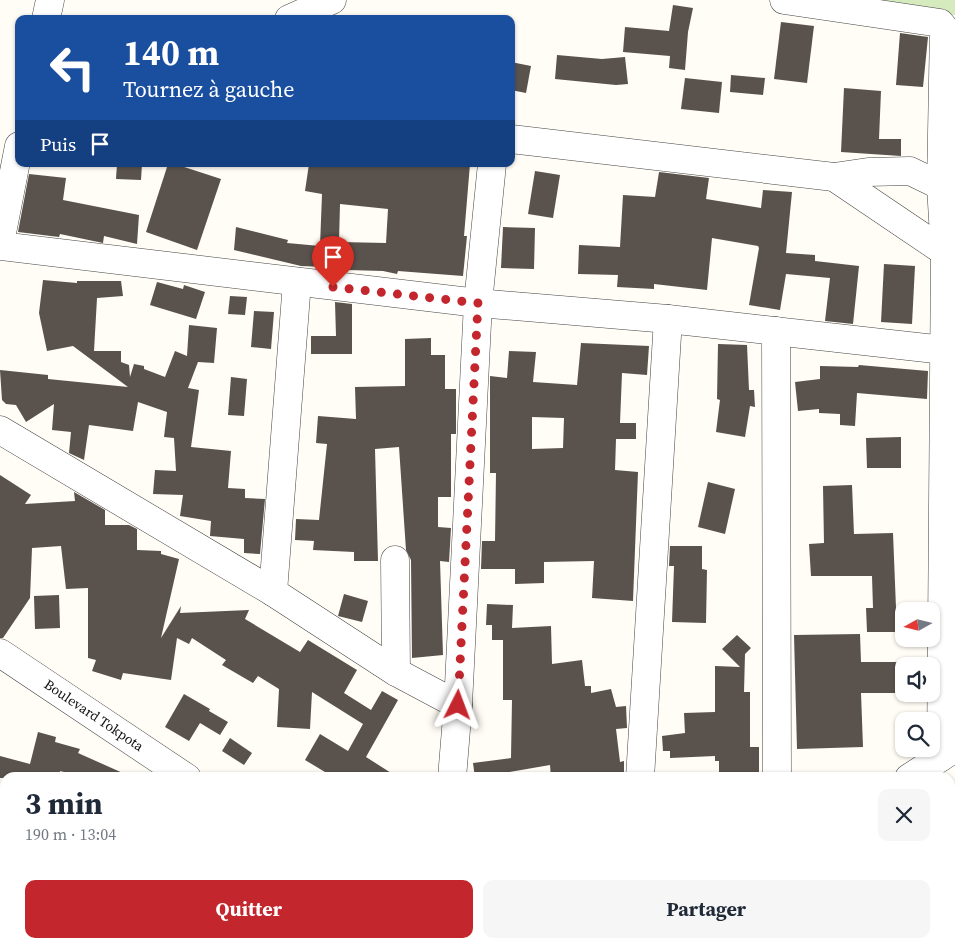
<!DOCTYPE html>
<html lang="fr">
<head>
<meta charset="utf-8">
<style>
  body { margin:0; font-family:"Source Serif 4",serif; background:#f6f6f7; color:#1f2937; height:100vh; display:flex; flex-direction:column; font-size:19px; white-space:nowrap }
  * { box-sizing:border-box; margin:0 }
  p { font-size:16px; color:#747a83 }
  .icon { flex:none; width:28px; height:28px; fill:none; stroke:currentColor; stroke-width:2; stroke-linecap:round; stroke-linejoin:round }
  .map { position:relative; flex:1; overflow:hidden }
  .drawer { position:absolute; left:0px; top:772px; width:955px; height:176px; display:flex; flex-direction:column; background:#fff; border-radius:15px 15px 0 0; box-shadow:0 1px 4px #0004 }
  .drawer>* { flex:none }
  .banner { position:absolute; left:15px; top:15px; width:500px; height:152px; border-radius:10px; box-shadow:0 1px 4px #0004; background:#1a4fa0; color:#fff; overflow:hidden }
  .needle { width:32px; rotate:262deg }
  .buttons { position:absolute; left:895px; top:602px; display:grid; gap:10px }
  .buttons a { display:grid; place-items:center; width:45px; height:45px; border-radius:10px; background:#fff; box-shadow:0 1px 4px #0004; font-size:25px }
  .pin { position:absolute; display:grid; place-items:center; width:42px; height:42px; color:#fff; margin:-51px -21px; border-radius:50% 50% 50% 0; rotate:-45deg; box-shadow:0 0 5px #0007 }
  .pin .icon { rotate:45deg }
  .me { position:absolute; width:55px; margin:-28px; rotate:3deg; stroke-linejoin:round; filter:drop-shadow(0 0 4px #0008) }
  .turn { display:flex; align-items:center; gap:18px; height:105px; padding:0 25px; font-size:22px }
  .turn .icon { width:65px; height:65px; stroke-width:2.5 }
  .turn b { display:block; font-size:35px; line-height:42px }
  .then { display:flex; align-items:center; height:48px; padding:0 25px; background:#0003; gap:10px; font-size:19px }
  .round { display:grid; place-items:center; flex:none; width:52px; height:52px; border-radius:10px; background:#f6f6f7 }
  .summary { display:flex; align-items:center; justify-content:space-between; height:85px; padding:0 25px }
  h1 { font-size:30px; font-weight:700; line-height:38px }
  .primary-button { display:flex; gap:10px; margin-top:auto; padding:10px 25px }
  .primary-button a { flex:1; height:58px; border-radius:10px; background:#c4262e; color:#fff; font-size:20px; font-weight:700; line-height:58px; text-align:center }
  .primary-button a+a { background:#f6f6f7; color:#1f2937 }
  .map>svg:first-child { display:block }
  .green { fill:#d5ebbd }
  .building { fill:#5a524d; fill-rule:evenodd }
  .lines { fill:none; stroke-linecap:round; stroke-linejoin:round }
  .minor-casing { stroke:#444; stroke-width:29 }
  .minor { stroke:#fff; stroke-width:28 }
  .route { stroke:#c4262e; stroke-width:9; stroke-dasharray:0 16.2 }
  .labels { text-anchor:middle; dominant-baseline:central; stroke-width:5; stroke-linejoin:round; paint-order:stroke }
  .street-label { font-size:14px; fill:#111; stroke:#fff }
</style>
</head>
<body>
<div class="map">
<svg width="955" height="948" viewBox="0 0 955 948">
  <rect width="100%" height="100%" fill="#fffdf5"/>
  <path class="green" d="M853,0h102v15h-6z"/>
  <g class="building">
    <path d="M673,5l20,3 -5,24 -3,38 -16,-2 1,-12 -47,-4 2,-25 44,4z"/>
    <path d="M781,22l33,4 -7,57 -33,-4z"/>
    <path d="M900,33l28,4 -5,50 -27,-2z"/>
    <path d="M557,55l45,4 23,-2 3,27 -12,1 -61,-6z"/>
    <path d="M511,62l20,4 -5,27 -15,-3z"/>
    <path d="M731,75l34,3 -2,17 -33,-3z"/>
    <path d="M685,78l37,4 -3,31 -38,-4z"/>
    <path d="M844,88l37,3 -2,48h22v17l-60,-4z"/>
    <path d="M117,164h25l-1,16 -25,-1z"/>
    <path d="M168,164h7l46,15 -24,71 -51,-18z"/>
    <path d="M309,164h161l-6,72h3l-4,40 -65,-5 -1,3 -14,-3 -36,-1v-2l-46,-2 -67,-16 2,-23 52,13 -1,3 33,3 2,-52 -17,-3zM340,204l48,5 -2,34 -47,-1z"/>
    <path d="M535,171l25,4 -7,43 -25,-4z"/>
    <path d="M659,172l50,6 -3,21 55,9 2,-18 29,2 -6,61 29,2v6l44,5 -6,58 -28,-3 5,-43 -44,-4 -6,36 -31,-5 10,-57 -1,-2 -46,-8 -5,52 -53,-6v5l-37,-2 1,-12 -40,-1 1,-29 41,2 3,-52 32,2z"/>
    <path d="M29,174l37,4 -3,22 76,15 -2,29 -33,-8 -1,7 -43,-9 -1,3 -41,-5z"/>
    <path d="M503,227l32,1 -1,41 -33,-1z"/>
    <path d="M884,264l31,2 -3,58 -31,-2z"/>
    <path d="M43,280l34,3v-2h44l2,15 -26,2 -3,53h27v11l8,3 1,12 4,-13 10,2v3l21,8 10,-26 12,5 2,-31 28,3 -3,35 -16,-1 -10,26 11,2 -8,57 40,4 -3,37 17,1v9l20,1 -5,55 -16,-1v-14l-34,-3 1,-15 -31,-5 3,-21 -30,-1 2,-24 21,1 -2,-33 -10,-1 3,-25 -29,-10 -5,29 -44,-6 -5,35 -15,-7 2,-21 -19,-2 2,-26 -28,18 -10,-17 -10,-1 -4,-4 -2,-30 48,5v4l80,8 -55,-41 -26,5 -8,-38z"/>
    <path d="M157,282l26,7 1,-4 21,7 -9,27 -46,-14z"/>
    <path d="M230,296l17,1 -2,18 -17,-1z"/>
    <path d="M335,302l17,2v50h-41v-18h25z"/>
    <path d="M254,311l20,1 -3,37 -20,-2z"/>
    <path d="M431,338v17h14v34h11v45h-5v63h-13v30l13,1 -2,34 -9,-1 3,94 -31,3 -1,-98 -5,-10 -7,-103 -24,2 3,112h-24v-9l-41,-2 1,-9 -19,-1 1,-21 23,1 8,-76 -11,-1 2,-27 38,3 -1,-32 50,-1v-47z"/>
    <path d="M581,343l68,3 -2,29 -25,-2 -2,50h16v16h-20l-1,31 23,2 -5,129 -41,-3 2,-37 -50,1v21l-29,1v-15h-34l1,-28h13l1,-68h-6v-97l17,2 2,-27 27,1 -3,30 44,3zM532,417l32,1 -1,30 -31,1z"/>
    <path d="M718,344l29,1 2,45h5l1,17 -5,-1 -5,31 -29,-5 4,-32 -3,-1z"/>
    <path d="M859,365l69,6 -1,28 -70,-6 -2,33 -15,-1v-11l-21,-1v-4l-21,2 -3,-29 25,-3v-13l38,1z"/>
    <path d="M231,377l16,2 -3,37 -16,-1z"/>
    <path d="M901,437v31h-34l-1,-30z"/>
    <path d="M0,475l31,20 -6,9 50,-3 -1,-9 31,18v15h24l8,4v21l24,1v3l18,5 -18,79 20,-32 -1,7 69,-3 -4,9 55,33 8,-12 49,30 -13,23 27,17 11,-19 16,9 -32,57 33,21h-64l-30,-18 15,-26 28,17 15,-27 -51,-32 -2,37 -33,-2 2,-38 -21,-13 -5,7 -31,-18 4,-5 -34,-22 -3,6 -12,-6 -6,42 -48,-7 -2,7 -29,-9 4,-11 -8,-2v-70l-22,1 -5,-43 -29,2 -2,50 -27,40h-3z"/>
    <path d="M708,482l27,7 -10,45 -27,-7z"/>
    <path d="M852,485l2,49 39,-1 3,75h8v24h-37l-1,-24h7l-1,-32h-61l-2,-32 15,-1 -1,-57z"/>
    <path d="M670,546h32v23l5,1 -1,53 -34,-1 2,-56h-5z"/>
    <path d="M344,594l24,7 -6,21 -24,-6z"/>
    <path d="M59,595l1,33 -25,1 -1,-33z"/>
    <path d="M487,604l26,1 -1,23 39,-2 1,38 30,-4 3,26h6v7l20,-4 5,18 10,-1 1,22 -11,1 4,33 4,-1v17h-31v-5l-42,5 -1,-13 -75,13 -2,-15 38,-5 1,-58h-9v-60h-11v-15h-6z"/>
    <path d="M860,634l1,28h42v31h-42l2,54 -66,2 -3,-114z"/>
    <path d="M737,635l14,13 -6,6 -1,38h6v55h9v31h-40v-17h-4v-5l-45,2v-7h-7l-1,-15 23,-3 -1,-20 31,-1v-46l25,1 -18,-18z"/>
    <path d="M184,694l26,15 -1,2 19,11 -8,13 -20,-12 -11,18 -24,-14z"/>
    <path d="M38,732l18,5 -1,5 25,7 -2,4 56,25h-46l-28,-7 1,7h-61v-22l30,8z"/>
    <path d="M230,738l22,15 -8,12 -22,-14z"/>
  </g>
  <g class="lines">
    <defs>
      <g id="minor">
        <path d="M784,0l156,23 4,5 -3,158 4,66 -4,505"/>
        <path d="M46,19l4,-19"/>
        <path d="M289,19l43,-19"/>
        <path d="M511,139l323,38 34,-5 42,-1 31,15"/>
        <path d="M834,177l111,75"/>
        <path d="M0,243l19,-97"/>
        <path d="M0,246l478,57 190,16 276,31"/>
        <path d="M776,331l1,447"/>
        <path d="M0,430l273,162 123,80 62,33"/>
        <path d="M395,560l1,112"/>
        <path d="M273,592l24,-310"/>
        <path d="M0,653l187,125"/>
        <path d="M452,778l6,-73 20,-402 14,-139"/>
        <path d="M640,778l28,-459"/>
        <path d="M909,778l46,-30"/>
        <path d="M489,944l11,4"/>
        <path d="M3,948l5,-4"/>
        <path d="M265,948l4,-4"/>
        <path d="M630,948v-4"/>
        <path d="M777,948v-4"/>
      </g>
    </defs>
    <use href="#minor" class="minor-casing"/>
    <use href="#minor" class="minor"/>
  </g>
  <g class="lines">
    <path class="route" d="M333,287l145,16 -20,402"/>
  </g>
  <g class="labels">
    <g class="street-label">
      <text transform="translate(94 715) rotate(34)">Boulevard Tokpota</text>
    </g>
  </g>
</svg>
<div class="buttons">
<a><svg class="needle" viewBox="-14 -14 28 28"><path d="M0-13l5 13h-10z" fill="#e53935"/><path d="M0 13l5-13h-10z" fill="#747a83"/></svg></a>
<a><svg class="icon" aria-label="sound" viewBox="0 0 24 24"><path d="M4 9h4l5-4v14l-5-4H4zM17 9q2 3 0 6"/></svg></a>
<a><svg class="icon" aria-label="search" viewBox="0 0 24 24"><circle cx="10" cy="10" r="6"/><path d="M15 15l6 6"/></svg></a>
</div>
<div class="pin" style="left:333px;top:287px;background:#d93025"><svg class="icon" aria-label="arrive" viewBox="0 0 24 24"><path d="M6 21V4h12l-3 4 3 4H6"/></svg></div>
<svg class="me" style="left:458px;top:705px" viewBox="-20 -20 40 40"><path d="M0-17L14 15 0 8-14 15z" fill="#c4262e" stroke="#fff" stroke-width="4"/></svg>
<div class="banner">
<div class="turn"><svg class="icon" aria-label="left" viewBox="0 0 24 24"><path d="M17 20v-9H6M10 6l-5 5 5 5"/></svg><div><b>140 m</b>Tournez à gauche</div></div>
<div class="then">Puis<svg class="icon" aria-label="arrive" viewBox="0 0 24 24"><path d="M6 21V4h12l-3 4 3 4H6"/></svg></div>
</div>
<section class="drawer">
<div class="summary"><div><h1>3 min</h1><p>190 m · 13:04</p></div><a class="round"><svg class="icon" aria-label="close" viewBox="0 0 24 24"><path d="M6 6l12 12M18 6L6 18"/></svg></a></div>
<div class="primary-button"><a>Quitter</a><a>Partager</a></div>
</section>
</div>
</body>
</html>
